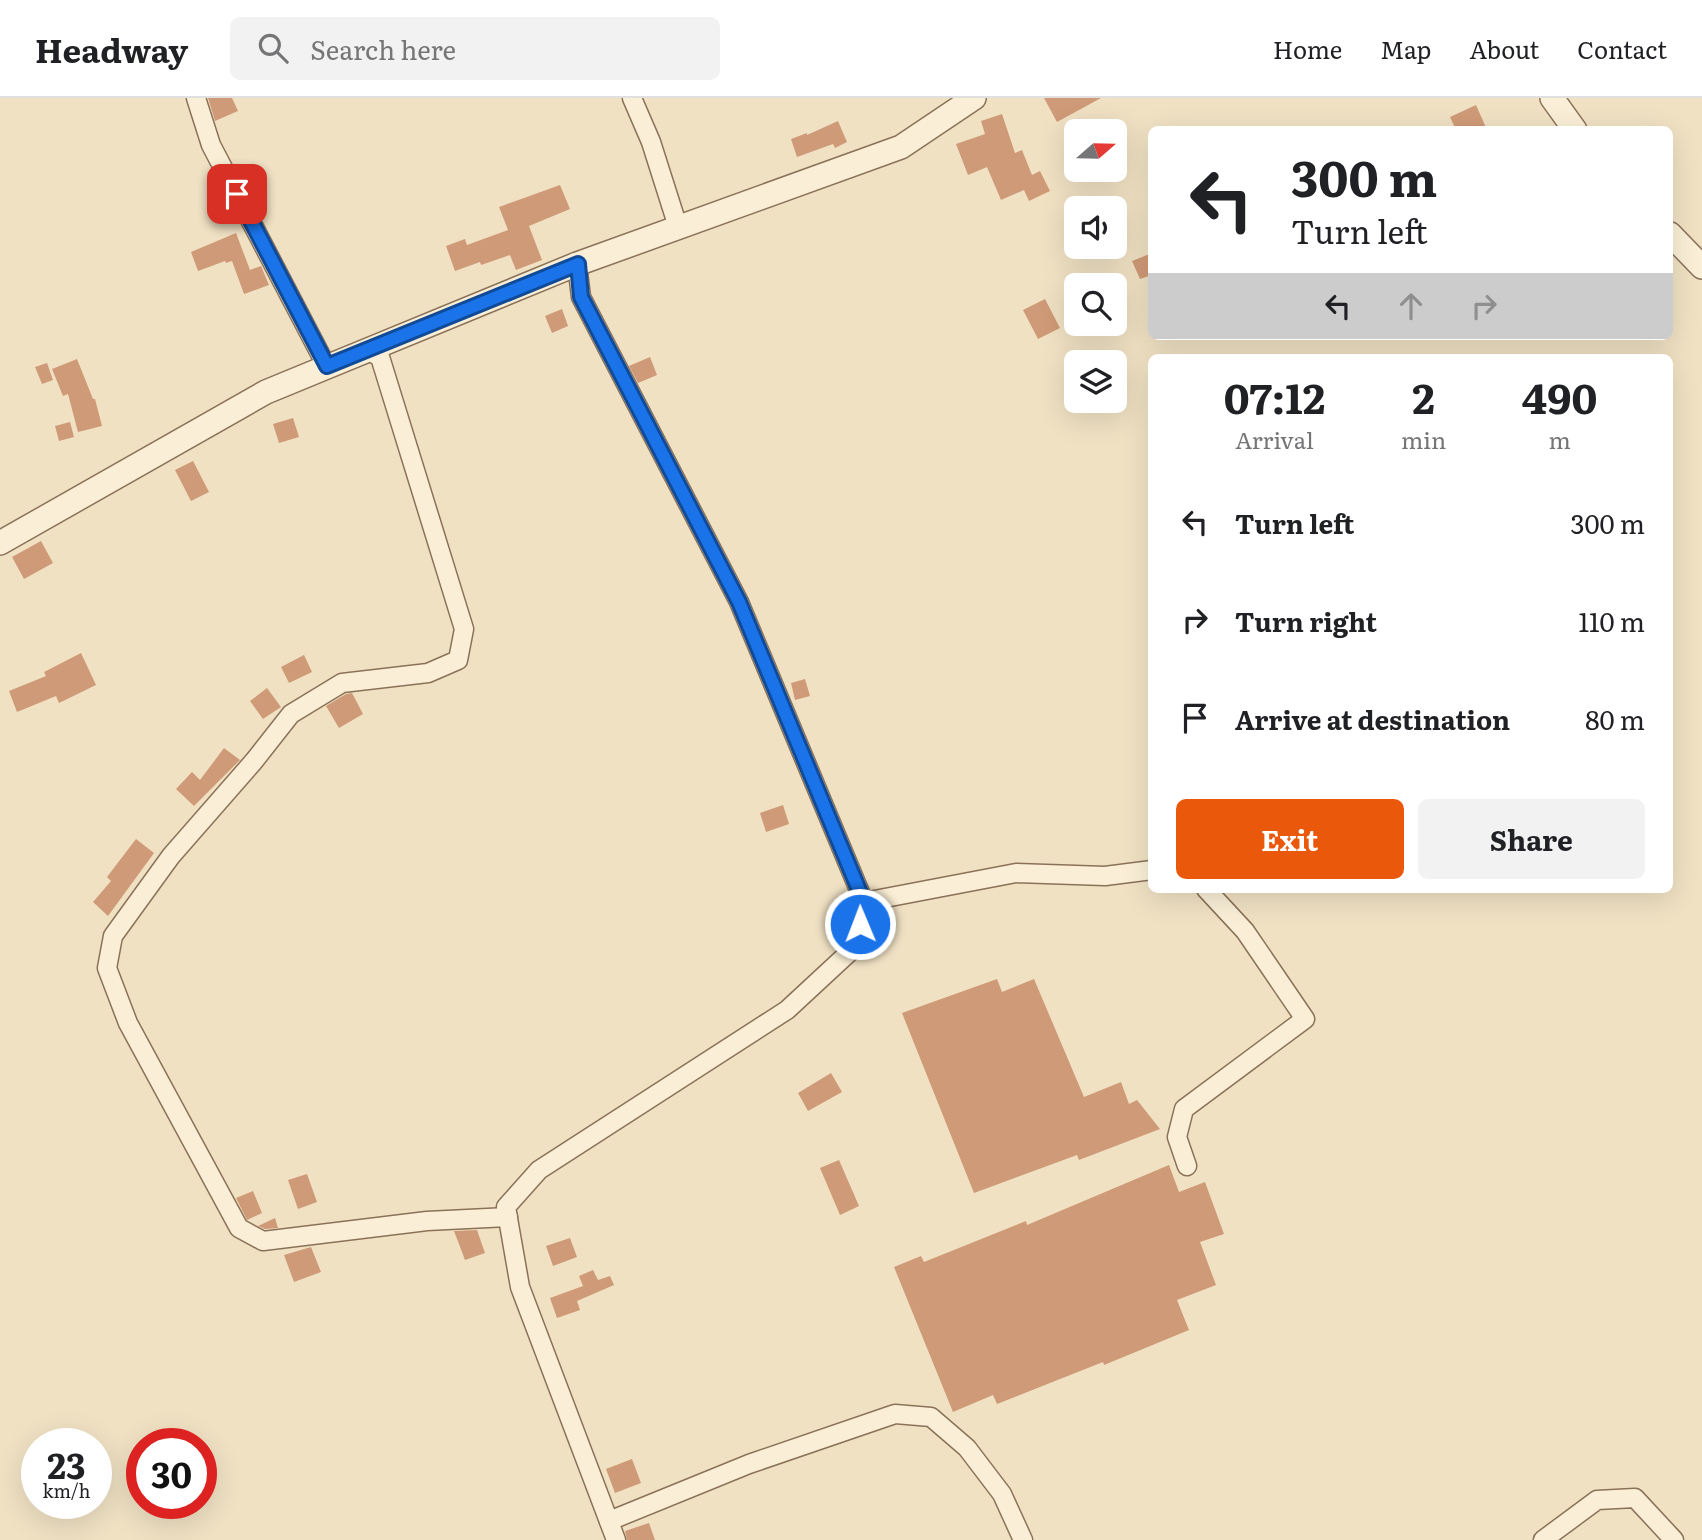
<!DOCTYPE html>
<html lang="en">
<head>
<meta charset="utf-8">
<style>
  body { margin:0; font-family:Literata,serif; background:#f2f2f2; color:#202124; height:100vh; display:flex; flex-direction:column; font-size:26px; white-space:nowrap }
  * { box-sizing:border-box; margin:0 }
  p { font-size:23px; color:#757577 }
  .icon { flex:none; width:38px; height:38px; fill:none; stroke:currentColor; stroke-width:2; stroke-linecap:round; stroke-linejoin:round }
  .map { position:relative; flex:1; overflow:hidden }
  .panel { position:absolute; left:1148px; top:256px; width:525px; height:539px; display:flex; flex-direction:column; background:#fff; border-radius:10px; box-shadow:0 7px 28px #0002 }
  .panel>* { flex:none }
  .banner { position:absolute; left:1148px; top:28px; width:525px; height:214px; border-radius:10px; box-shadow:0 7px 28px #0002; background:#fff; color:#202124; overflow:hidden }
  .needle { width:46px; rotate:70deg }
  .buttons { position:absolute; left:1064px; top:21px; display:grid; gap:14px }
  .buttons a { display:grid; place-items:center; width:63px; height:63px; border-radius:10px; background:#fff; box-shadow:0 7px 28px #0002; font-size:35px }
  .speed { position:absolute; left:21px; top:1330px; display:flex; gap:14px; font-size:35px; font-weight:700; text-align:center }
  .speed>* { display:grid; place-content:center; width:91px; height:91px; border-radius:50%; background:#fff; box-shadow:0 7px 28px #0002; line-height:1 }
  .speed small { font-size:18px; font-weight:400 }
  .speed .limit { border:10px solid #d22; background:#fff; color:#111 }
  .pin { position:absolute; display:grid; place-items:center; width:60px; height:60px; color:#fff; margin:-30px; border-radius:14px; box-shadow:0 4px 10px #0006 }
  .me { position:absolute; width:77px; margin:-38px; rotate:359deg; stroke-linejoin:round; filter:drop-shadow(0 0 5px #0008) }
  .turn { display:flex; align-items:center; gap:24px; height:147px; padding:0 28px; font-size:32px }
  .turn .icon { width:91px; height:91px; stroke-width:2.5 }
  .turn b { display:block; font-size:49px; line-height:60px }
  .lanes { display:flex; align-items:center; height:66px; padding:0 28px; background:#0003; justify-content:center; gap:35px; direction:ltr }
  .lanes .off { opacity:.35 }
  .eta { display:flex; justify-content:space-evenly; align-items:center; height:119px; text-align:center }
  .eta b { font-size:42px; font-weight:700; line-height:49px }
  .cta { display:flex; gap:14px; margin-top:auto; padding:14px 28px }
  .cta a { flex:1; height:80px; border-radius:10px; background:#ea580c; color:#fff; font-size:28px; font-weight:700; line-height:80px; text-align:center }
  .cta a+a { background:#f2f2f2; color:#202124 }
  ul { padding:0; list-style:none }
  li { display:flex; align-items:center; gap:21px; height:98px; padding:0 28px }
  li div { flex:1 }
  li b { display:block; font-size:26px }
  li em { font-style:normal }
  header { display:flex; align-items:center; gap:42px; box-sizing:border-box; height:98px; padding:0 35px; background:#fff; border-bottom:2px solid #e0e0e0 }
  header strong { font-size:33px }
  nav { display:flex; gap:38px; margin-inline-start:auto; font-size:24px }
  .search { width:490px; height:63px; background:#f2f2f2; display:flex; align-items:center; gap:18px; box-sizing:border-box; padding:0 24px; border-radius:10px; color:#757577; font-size:26px }
  .map>svg:first-child { display:block }
  .building { fill:#cf9a77 }
  .lines { fill:none; stroke-linecap:round; stroke-linejoin:round }
  .minor-casing { stroke:#8a7259; stroke-width:21 }
  .tertiary-casing { stroke:#8a7259; stroke-width:26 }
  .minor { stroke:#faefd6; stroke-width:18 }
  .tertiary { stroke:#faefd6; stroke-width:23 }
  .route-casing { stroke:#114b97; stroke-width:18 }
  .route { stroke:#1a73e8; stroke-width:12 }
</style>
</head>
<body>
<header>
<strong>Headway</strong>
<div class="search"><svg class="icon" aria-label="search" viewBox="0 0 24 24"><circle cx="10" cy="10" r="6"/><path d="M15 15l6 6"/></svg>Search here</div>
<nav><a>Home</a><a>Map</a><a>About</a><a>Contact</a></nav>
</header>
<div class="map">
<svg width="1702" height="1442" viewBox="0 0 1702 1442">
  <rect width="100%" height="100%" fill="#f0e1c3"/>
  <g class="building">
    <path d="M208,0h24l6,13 -23,10z"/>
    <path d="M1044,0h57l-44,24z"/>
    <path d="M1476,7l11,25h-31l-6,-13z"/>
    <path d="M1002,16l13,39 7,-3 10,25 8,-4 10,20 -21,10 -5,-11 -23,10 -14,-33 -19,8 -12,-31 29,-10 -4,-13z"/>
    <path d="M838,23l9,21 -12,6 -2,-4 -36,13 -6,-18 16,-6v2z"/>
    <path d="M560,87l10,24 -41,17 13,34 -26,10 -6,-15 -29,10 -1,-3 -25,9 -9,-25 19,-7 2,6 41,-15 -9,-23z"/>
    <path d="M236,135l14,37 11,-4 8,19 -25,9 -12,-33 -6,2 -1,-2 -27,10 -7,-19z"/>
    <path d="M1152,155v22l-12,4 -8,-18z"/>
    <path d="M1045,201l15,29 -22,11 -15,-29z"/>
    <path d="M562,211l6,17 -16,7 -7,-17z"/>
    <path d="M650,259l7,18 -19,8 -9,-17z"/>
    <path d="M77,261l16,40h2l7,27 -24,6 -10,-38 -5,2 -11,-27z"/>
    <path d="M47,265l6,17 -11,4 -7,-17z"/>
    <path d="M293,320l6,19 -20,6 -6,-19z"/>
    <path d="M70,324l4,15 -15,4 -4,-15z"/>
    <path d="M193,363l16,31 -18,9 -16,-31z"/>
    <path d="M41,443l12,22 -29,16 -12,-22z"/>
    <path d="M81,555l15,32 -37,18 -3,-7 -39,16 -8,-21 37,-15 -2,-4z"/>
    <path d="M304,557l8,17 -23,11 -8,-16z"/>
    <path d="M805,581l5,17 -15,4 -4,-17z"/>
    <path d="M267,590l14,19 -18,12 -13,-18z"/>
    <path d="M352,595l11,21 -24,14 -13,-22 20,-12z"/>
    <path d="M224,650l16,12 -46,46 -18,-17 16,-17 8,8z"/>
    <path d="M783,707l6,19 -23,8 -6,-19z"/>
    <path d="M136,741l18,14 -46,63 -15,-14 18,-21 -4,-4z"/>
    <path d="M997,881l5,13 32,-13 50,118 37,-15 8,22 8,-4 23,29 -81,31 -2,-5 -103,38 -72,-180z"/>
    <path d="M831,975l11,19 -34,19 -10,-18z"/>
    <path d="M839,1062l20,46 -19,9 -20,-47z"/>
    <path d="M1169,1067l10,27 26,-10 19,52 -24,8 16,43 -39,15 12,30 -85,35 -1,-3 -106,42 -4,-9 -40,17 -59,-145 27,-11 3,6 102,-41 1,4z"/>
    <path d="M307,1076l10,28 -19,7 -10,-29z"/>
    <path d="M253,1093l9,22 -15,7 -11,-22z"/>
    <path d="M275,1120l3,10 -13,1 -7,-3z"/>
    <path d="M477,1132l8,23 -20,7 -11,-29z"/>
    <path d="M570,1140l7,19 -24,9 -7,-20z"/>
    <path d="M311,1149l10,25 -27,10 -10,-27z"/>
    <path d="M593,1172l5,10 12,-4 4,9 -37,16 3,9 -23,8 -7,-20 33,-12 -4,-10z"/>
    <path d="M632,1361l9,24 -26,10 -9,-24z"/>
    <path d="M649,1425l6,17h-28l-2,-9z"/>
  </g>
  <g class="lines">
    <defs>
      <g id="minor">
        <path d="M196,0l15,47 116,222"/>
        <path d="M632,0l19,44 27,85"/>
        <path d="M577,166l4,33 158,305 125,300 -9,45 -68,63 -248,160 -33,37 14,80 96,253"/>
        <path d="M367,252l13,7 84,272 -6,31 -30,13 -86,10 -51,31 -37,47 -83,95 -58,80 -6,32 21,55 111,205 24,13 164,-20 81,-4"/>
        <path d="M864,804l152,-29 89,3 47,-6"/>
        <path d="M1187,1068l-10,-29 7,-28 121,-90 -60,-88 -39,-42"/>
        <path d="M609,1423l140,-57 146,-50 36,3 36,31 35,46 21,46"/>
        <path d="M1543,1442l54,-40 38,-2 39,42"/>
      </g>
      <g id="tertiary">
        <path d="M1552,0l23,32"/>
        <path d="M1670,136l32,33"/>
        <path d="M0,445l266,-151 311,-128 324,-117 73,-49"/>
      </g>
    </defs>
    <use href="#minor" class="minor-casing"/>
    <use href="#tertiary" class="tertiary-casing"/>
    <use href="#minor" class="minor"/>
    <use href="#tertiary" class="tertiary"/>
  </g>
  <g class="lines">
    <defs>
      <path id="route" d="M237,96l90,172 251,-102 3,33 158,305 125,300 -4,22"/>
    </defs>
    <use href="#route" class="route-casing"/>
    <use href="#route" class="route"/>
  </g>
</svg>
<div class="buttons">
<a><svg class="needle" viewBox="-14 -14 28 28"><path d="M0-13l5 13h-10z" fill="#e53935"/><path d="M0 13l5-13h-10z" fill="#757577"/></svg></a>
<a><svg class="icon" aria-label="sound" viewBox="0 0 24 24"><path d="M4 9h4l5-4v14l-5-4H4zM17 9q2 3 0 6"/></svg></a>
<a><svg class="icon" aria-label="search" viewBox="0 0 24 24"><circle cx="10" cy="10" r="6"/><path d="M15 15l6 6"/></svg></a>
<a><svg class="icon" aria-label="layers" viewBox="0 0 24 24"><path d="M12 4l9 5-9 5-9-5zM3 14l9 5 9-5"/></svg></a>
</div>
<div class="speed"><div>23<small>km/h</small></div><div class="limit">30</div></div>
<div class="pin" style="left:237px;top:96px;background:#d93025"><svg class="icon" aria-label="arrive" viewBox="0 0 24 24"><path d="M6 21V4h12l-3 4 3 4H6"/></svg></div>
<svg class="me" style="left:860px;top:826px" viewBox="-20 -20 40 40"><circle r="17" fill="#1a73e8" stroke="#fff" stroke-width="3"/><path d="M0-11L8 9 0 5-8 9z" fill="#fff"/></svg>
<div class="banner">
<div class="turn"><svg class="icon" aria-label="left" viewBox="0 0 24 24"><path d="M17 20v-9H6M10 6l-5 5 5 5"/></svg><div><b>300 m</b>Turn left</div></div>
<div class="lanes"><svg class="icon" aria-label="left" viewBox="0 0 24 24"><path d="M17 20v-9H6M10 6l-5 5 5 5"/></svg><svg class="icon off" aria-label="ahead" viewBox="0 0 24 24"><path d="M12 20V5M6 11l6-6 6 6"/></svg><svg class="icon off" aria-label="right" viewBox="0 0 24 24"><path d="M7 20v-9h11M14 6l5 5-5 5"/></svg></div>
</div>
<section class="panel">
<div class="eta">
<div><b>07:12</b><p>Arrival</p></div>
<div><b>2</b><p>min</p></div>
<div><b>490</b><p>m</p></div>
</div>
<ul>
<li><svg class="icon" aria-label="left" viewBox="0 0 24 24"><path d="M17 20v-9H6M10 6l-5 5 5 5"/></svg><div><b>Turn left</b></div><em>300 m</em></li>
<li><svg class="icon" aria-label="right" viewBox="0 0 24 24"><path d="M7 20v-9h11M14 6l5 5-5 5"/></svg><div><b>Turn right</b></div><em>110 m</em></li>
<li><svg class="icon" aria-label="arrive" viewBox="0 0 24 24"><path d="M6 21V4h12l-3 4 3 4H6"/></svg><div><b>Arrive at destination</b></div><em>80 m</em></li>
</ul>
<div class="cta"><a>Exit</a><a>Share</a></div>
</section>
</div>
</body>
</html>
